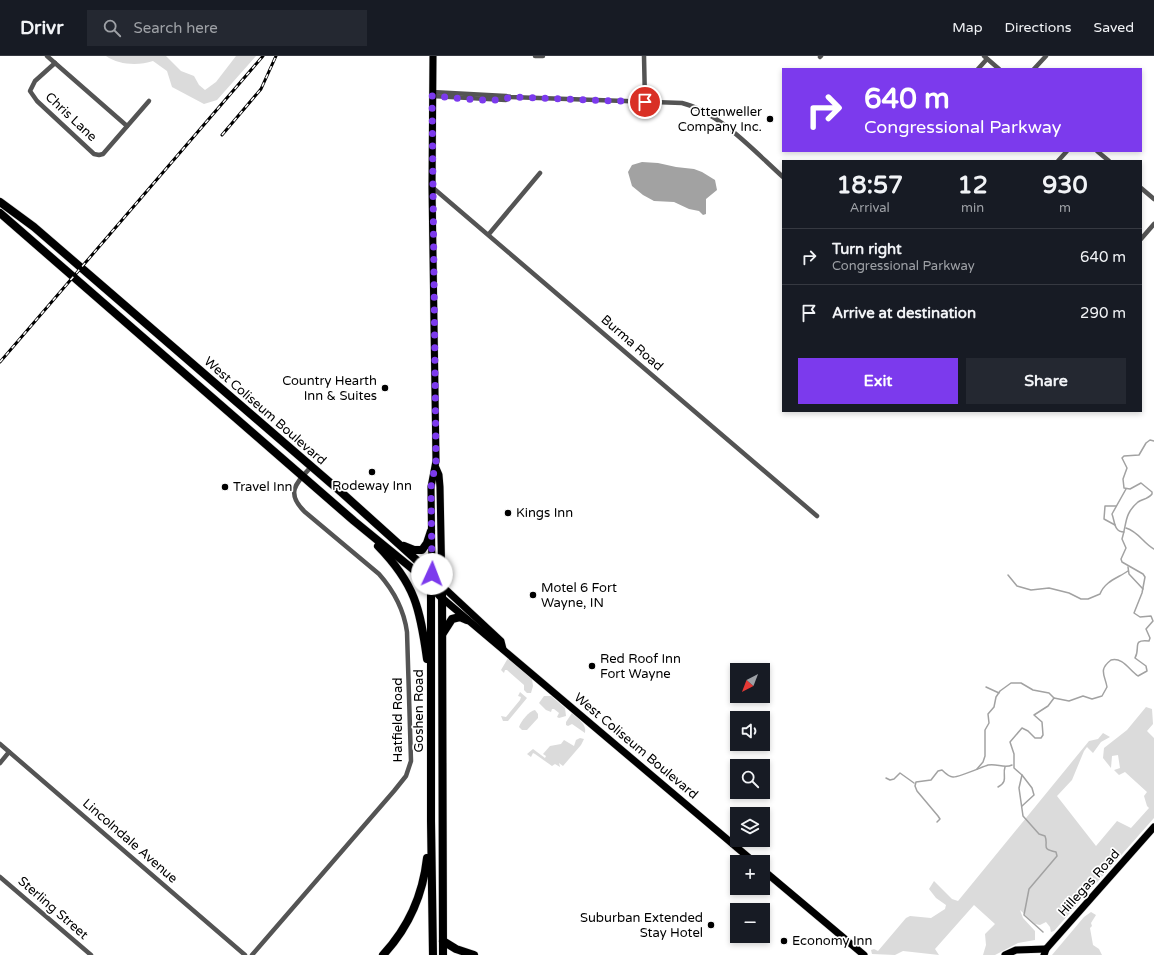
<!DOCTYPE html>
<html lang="en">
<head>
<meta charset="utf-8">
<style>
  body { margin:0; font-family:"Varela Round",sans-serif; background:#242831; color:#f1f3f6; height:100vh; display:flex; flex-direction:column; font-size:15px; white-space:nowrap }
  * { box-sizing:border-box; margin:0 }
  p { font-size:13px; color:#9ea1a6 }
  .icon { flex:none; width:22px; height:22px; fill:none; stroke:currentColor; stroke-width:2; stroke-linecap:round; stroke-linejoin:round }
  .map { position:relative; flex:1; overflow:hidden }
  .side { position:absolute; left:782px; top:104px; width:360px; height:252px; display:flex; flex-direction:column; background:#171b24; border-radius:0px; box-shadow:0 2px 6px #0003 }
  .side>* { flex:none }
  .banner { position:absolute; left:782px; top:12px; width:360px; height:84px; border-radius:0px; box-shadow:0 2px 6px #0003; background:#7c3aed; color:#fff; overflow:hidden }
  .needle { width:26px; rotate:222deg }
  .controls { position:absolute; left:730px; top:607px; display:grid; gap:8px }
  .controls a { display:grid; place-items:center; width:40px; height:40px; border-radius:0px; background:#171b24; box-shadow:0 2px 6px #0003; font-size:20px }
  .pin { position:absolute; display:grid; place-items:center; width:34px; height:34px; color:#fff; margin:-17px; border:2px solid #fff; border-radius:50%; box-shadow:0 1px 4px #0007 }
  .me { position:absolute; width:44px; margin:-22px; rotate:2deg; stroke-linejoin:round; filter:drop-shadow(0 0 3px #0008) }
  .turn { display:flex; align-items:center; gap:14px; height:84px; padding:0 16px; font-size:18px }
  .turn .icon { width:52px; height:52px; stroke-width:2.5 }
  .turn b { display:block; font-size:28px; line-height:34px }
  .eta { display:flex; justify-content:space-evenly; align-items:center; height:68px; text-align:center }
  .eta b { font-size:24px; font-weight:700; line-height:28px }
  .primary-button { display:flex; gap:8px; margin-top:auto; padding:8px 16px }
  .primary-button a { flex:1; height:46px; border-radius:0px; background:#7c3aed; color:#fff; font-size:16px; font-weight:700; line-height:46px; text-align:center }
  .primary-button a+a { background:#242831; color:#f1f3f6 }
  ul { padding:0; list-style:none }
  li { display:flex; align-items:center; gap:12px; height:56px; padding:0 16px; border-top:1px solid #363941 }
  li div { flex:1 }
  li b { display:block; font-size:15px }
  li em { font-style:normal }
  header { display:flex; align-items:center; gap:24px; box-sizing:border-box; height:56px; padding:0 20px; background:#171b24; border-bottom:1px solid #363941 }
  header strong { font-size:19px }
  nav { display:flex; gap:22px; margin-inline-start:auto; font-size:14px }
  .search { width:280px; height:36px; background:#242831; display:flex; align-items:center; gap:10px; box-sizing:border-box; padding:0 14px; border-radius:0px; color:#9ea1a6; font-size:15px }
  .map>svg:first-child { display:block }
  .green { fill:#dbdbdb }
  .water { fill:#a2a2a2 }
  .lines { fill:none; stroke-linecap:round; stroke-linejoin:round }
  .stream { stroke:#a2a2a2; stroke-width:1.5 }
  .primary-casing { stroke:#dbdbdb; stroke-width:8 }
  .highway-casing { stroke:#dbdbdb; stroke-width:9 }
  .street { stroke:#545454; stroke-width:4.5 }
  .primary { stroke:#000; stroke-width:7 }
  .highway { stroke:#000; stroke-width:8 }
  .rail-casing { stroke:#000; stroke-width:3 }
  .rail { stroke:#fff; stroke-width:1.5; stroke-dasharray:4.5; stroke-linecap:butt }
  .route { stroke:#7c3aed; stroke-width:7; stroke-dasharray:0 12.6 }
  .poi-dot { fill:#000; stroke:#fff; stroke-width:1.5 }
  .labels { text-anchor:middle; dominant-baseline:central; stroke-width:3.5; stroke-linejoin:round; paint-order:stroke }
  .poi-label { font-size:13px; fill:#000; stroke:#fff; text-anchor:start }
  .street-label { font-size:13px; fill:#000; stroke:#fff }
</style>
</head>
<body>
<header>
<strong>Drivr</strong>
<div class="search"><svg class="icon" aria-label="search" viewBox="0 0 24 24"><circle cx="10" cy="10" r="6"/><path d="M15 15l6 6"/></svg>Search here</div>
<nav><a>Map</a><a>Directions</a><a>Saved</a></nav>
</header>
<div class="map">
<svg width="1154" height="899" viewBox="0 0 1154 899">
  <rect width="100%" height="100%" fill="#fff"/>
  <g class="green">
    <path d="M106,0h60l15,15 13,5 5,9 6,5 11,-8 20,-26h20l-39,44 -13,4 -32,-17 -5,-16 -14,-10c-15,5 -34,4 -47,-5z"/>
    <path d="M508,602l24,21 1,7 -2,7h-4l-3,-3v-5l-17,-15h-2l-1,3 -3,-3z"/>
    <path d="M520,636l7,6 -19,23h-5l-2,-5 5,1 14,-17 1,-3 -3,-1z"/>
    <path d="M544,640h7l14,12 1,8 -7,2 -2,-1 2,-4 -5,-4h-2l-1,3 -5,-2 -7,-7z"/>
    <path d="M1146,651l6,2 1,15 -6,7 7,7v80l-100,113 -3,1 -1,-5 -4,-5 -6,3 -5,-1 -15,-14 3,8 12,13v9l-17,3 -23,12h-12l3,-10 -1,-11 10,-10 -21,-19 -39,44 4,6 -36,-4 -8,4 -23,-1 -1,-4 3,-1 4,2 28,-33 4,-2 21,2 14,-9 1,-4 -10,-7 -7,-9 5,-8 18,18 6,2 131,-160 9,-2 5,-6 7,4 -9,5 -8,11 -6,-6 -3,4 -12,29 -15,16 39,50 21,-25 14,7 18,-20 -2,-2 -3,-10 3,-4 -22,-20 -6,3 -5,-5 6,-2 -2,-13 -6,1 -1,12 -8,-10 1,-10 23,-18z"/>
    <path d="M535,654l3,4v4l-11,12h-5l-3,-3c2,-6 10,-16 16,-17z"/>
    <path d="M572,657c6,6 15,11 13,20l-13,-9 -4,2 -2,-1v-3z"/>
    <path d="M580,682l4,1 -3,6 -18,21 -4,-3 1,4 -5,-3 -3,2 -17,-12 -2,-1 -2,4 -4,-3 6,-5 12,9 1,-2 -3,-2 7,-8 11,-2 3,-4 10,6 2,-6z"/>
    <path d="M1091,856l5,3 -5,8 1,3 -2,2 3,17 6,4 3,6h-50l32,-38z"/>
  </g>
  <path class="water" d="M642,106l16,1 18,4 18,2 8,3 13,8 2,10 -11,9v15l-3,1 -4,-4 -10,-2 -15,-7 -20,-1 -11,-6 -11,-9 -4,-14 4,-7z"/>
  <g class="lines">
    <g class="stream">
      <path d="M1115,469l-11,-6 1,-13h11"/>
      <path d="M1126,472c13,4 17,15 28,21"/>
      <path d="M1124,476c-10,0 -9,-10 -12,-18l14,-25"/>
      <path d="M1128,511l1,7 14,15"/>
      <path d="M1008,519l9,11 14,4 18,-2 20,5 12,6h7l12,-5c5,-13 18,-16 28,-23"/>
      <path d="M986,631l13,6"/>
      <path d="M977,713l6,-7 2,-6v-26l4,-7 -1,-9 6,-7 2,-10 4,-6 11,-8h10l12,7 16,3 5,5"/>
      <path d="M886,722l4,2 4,-1 6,-6 14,10"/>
      <path d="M998,731c11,-6 4,-12 7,-20"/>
      <path d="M1022,750l12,-11 -2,-7 -10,-13"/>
      <path d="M937,766l3,-3 -2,-3 -21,-25 -2,-5 1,-4 15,-2 7,-9 4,-1c3,3 7,7 11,7 4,1 29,-10 35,-12 9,-2 16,4 24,0"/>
      <path d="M1043,876l-19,-17 5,-26 28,-33 -1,-4c-16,-3 -7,-6 -11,-16l-6,-2 -16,-18 -4,-28 3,-13 -8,-7v-14l-4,-12 12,-14 6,3 7,7h6l2,-3 -1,-13 -8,-7 14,-9 6,-8 15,3 14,-5 9,3 10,-3 5,-9c-2,-12 -9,-17 4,-27 12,-3 18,10 27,16l9,-5 -1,-5 -11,-8c6,-10 -4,-19 14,-17l1,-3 -4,-9 7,-8 -2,-5 -11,1 -6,-4 8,-20 3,-16 -2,-3 -21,-12 -1,-3 5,-11 -4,-9c5,-16 2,-25 16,-37 5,-3 10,-3 14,-8v-2l-11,-9 -11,6 -6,-1 -1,-9 4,-11 -5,-10 2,-2 15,-1 7,-12 4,-3 4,1"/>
    </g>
    <defs>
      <g id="primary">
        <path d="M436,412l3,7 1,12 2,99 59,55 2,8"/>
        <path d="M432,518l-1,-87 5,-26 -4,-274 1,-131"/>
        <path d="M442,542l312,264"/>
        <path d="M763,814l101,85"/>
        <path d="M1005,899l11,-5 30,-1"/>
        <path d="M1044,899l2,-6 108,-122"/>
      </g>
      <g id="highway">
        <path d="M0,146l34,25 307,265 91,82 10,12 1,369"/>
        <path d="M0,157l354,308 66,54 22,23"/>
        <path d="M378,490c37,38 42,62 49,113"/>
        <path d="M404,490l10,4h8l5,-7 4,-12"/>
        <path d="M431,529v236l2,134"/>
        <path d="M443,577l9,-14 8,-2 7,3"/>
        <path d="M443,885l13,8 18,6"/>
        <path d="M383,899c25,-27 40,-61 44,-97"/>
      </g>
    </defs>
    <use href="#primary" class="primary-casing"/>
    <use href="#highway" class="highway-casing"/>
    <g class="street">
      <path d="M47,0l80,70"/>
      <path d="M535,0h8"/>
      <path d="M644,0l1,46"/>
      <path d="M984,0l15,13"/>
      <path d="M820,1l1,-1"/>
      <path d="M55,7l-20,18 -5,10 7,10 57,53 5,1 4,-1 46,-53"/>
      <path d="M978,13l9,-10"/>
      <path d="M1034,13l12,-13"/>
      <path d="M432,36l74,4 4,1 172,6c37,9 73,49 101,74"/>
      <path d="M432,40l74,4 4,-3"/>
      <path d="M1097,95l12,10"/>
      <path d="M1058,105l9,-10"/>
      <path d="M432,131l385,329"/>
      <path d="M1141,132l13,11"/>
      <path d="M489,178l51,-61"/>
      <path d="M1141,183l13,-15"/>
      <path d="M0,688l245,211"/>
      <path d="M0,707l9,-11"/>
      <path d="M0,821l91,78"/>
      <path d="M252,899l142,-164 12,-15 5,-15 -4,-129c-3,-22 -13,-41 -28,-58l-74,-62c-20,-19 -9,-29 6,-45"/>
    </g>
    <use href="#primary" class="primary"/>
    <use href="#highway" class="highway"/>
    <defs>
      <g id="rail">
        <path d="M222,79l39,-46 15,-33"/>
        <path d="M0,306l263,-306"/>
      </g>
    </defs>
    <use href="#rail" class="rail-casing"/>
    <use href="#rail" class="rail"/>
  </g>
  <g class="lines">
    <path class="route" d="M432,518l-1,-87 5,-26 -4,-365c16,1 66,8 78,1l135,5"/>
  </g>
  <g class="poi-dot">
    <circle cx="770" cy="63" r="4"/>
    <circle cx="385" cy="332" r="4"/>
    <circle cx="372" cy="416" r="4"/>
    <circle cx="225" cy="431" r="4"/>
    <circle cx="508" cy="457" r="4"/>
    <circle cx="533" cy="539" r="4"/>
    <circle cx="592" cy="610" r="4"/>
    <circle cx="711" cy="869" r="4"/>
    <circle cx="784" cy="885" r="4"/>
  </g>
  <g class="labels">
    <g class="poi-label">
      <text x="762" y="56" text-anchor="end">Ottenweller<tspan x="762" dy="15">Company Inc.</tspan></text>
      <text x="377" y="325" text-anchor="end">Country Hearth<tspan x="377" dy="15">Inn &amp; Suites</tspan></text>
      <text x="372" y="430" text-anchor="middle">Rodeway Inn</text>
      <text x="233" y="431">Travel Inn</text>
      <text x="516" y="457">Kings Inn</text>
      <text x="541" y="532">Motel 6 Fort<tspan x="541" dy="15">Wayne, IN</tspan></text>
      <text x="600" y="603">Red Roof Inn<tspan x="600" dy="15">Fort Wayne</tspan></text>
      <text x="703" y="862" text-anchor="end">Suburban Extended<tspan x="703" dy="15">Stay Hotel</tspan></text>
      <text x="792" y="885">Economy Inn</text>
    </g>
    <g class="street-label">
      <text transform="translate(71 61) rotate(43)">Chris Lane</text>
      <text transform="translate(632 287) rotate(41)">Burma Road</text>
      <text transform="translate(265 355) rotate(41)">West Coliseum Boulevard</text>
      <text transform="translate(419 655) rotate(-90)">Goshen Road</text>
      <text transform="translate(398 664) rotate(-90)">Hatfield Road</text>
      <text transform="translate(636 690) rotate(40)">West Coliseum Boulevard</text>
      <text transform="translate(130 785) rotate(41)">Lincolndale Avenue</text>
      <text transform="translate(1089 827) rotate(-48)">Hillegas Road</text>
      <text transform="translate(53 852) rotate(41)">Sterling Street</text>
    </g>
  </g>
</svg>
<div class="controls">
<a><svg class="needle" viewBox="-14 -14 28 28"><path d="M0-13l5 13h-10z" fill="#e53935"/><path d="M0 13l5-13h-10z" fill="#9ea1a6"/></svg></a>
<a><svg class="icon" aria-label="sound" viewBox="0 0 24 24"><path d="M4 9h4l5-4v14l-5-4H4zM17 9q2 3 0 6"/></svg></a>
<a><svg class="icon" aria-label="search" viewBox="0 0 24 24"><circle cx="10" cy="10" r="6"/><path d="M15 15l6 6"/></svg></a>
<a><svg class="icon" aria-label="layers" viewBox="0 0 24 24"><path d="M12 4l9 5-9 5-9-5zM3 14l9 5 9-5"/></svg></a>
<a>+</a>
<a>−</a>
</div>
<div class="pin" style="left:645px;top:46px;background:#d93025"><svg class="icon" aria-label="arrive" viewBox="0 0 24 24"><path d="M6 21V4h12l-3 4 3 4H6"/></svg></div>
<svg class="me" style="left:432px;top:518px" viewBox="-20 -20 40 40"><circle r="19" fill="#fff"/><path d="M0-13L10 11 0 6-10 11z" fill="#7c3aed"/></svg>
<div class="banner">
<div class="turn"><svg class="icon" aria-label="right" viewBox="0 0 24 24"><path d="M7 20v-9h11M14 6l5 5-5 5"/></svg><div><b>640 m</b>Congressional Parkway</div></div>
</div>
<section class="side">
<div class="eta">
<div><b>18:57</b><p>Arrival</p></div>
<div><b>12</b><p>min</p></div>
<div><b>930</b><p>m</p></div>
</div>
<ul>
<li><svg class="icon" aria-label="right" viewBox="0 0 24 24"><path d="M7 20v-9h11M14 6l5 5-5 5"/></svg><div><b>Turn right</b><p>Congressional Parkway</p></div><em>640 m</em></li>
<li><svg class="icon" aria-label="arrive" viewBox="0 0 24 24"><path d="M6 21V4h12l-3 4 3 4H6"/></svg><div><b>Arrive at destination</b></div><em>290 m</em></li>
</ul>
<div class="primary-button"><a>Exit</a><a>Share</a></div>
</section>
</div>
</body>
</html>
